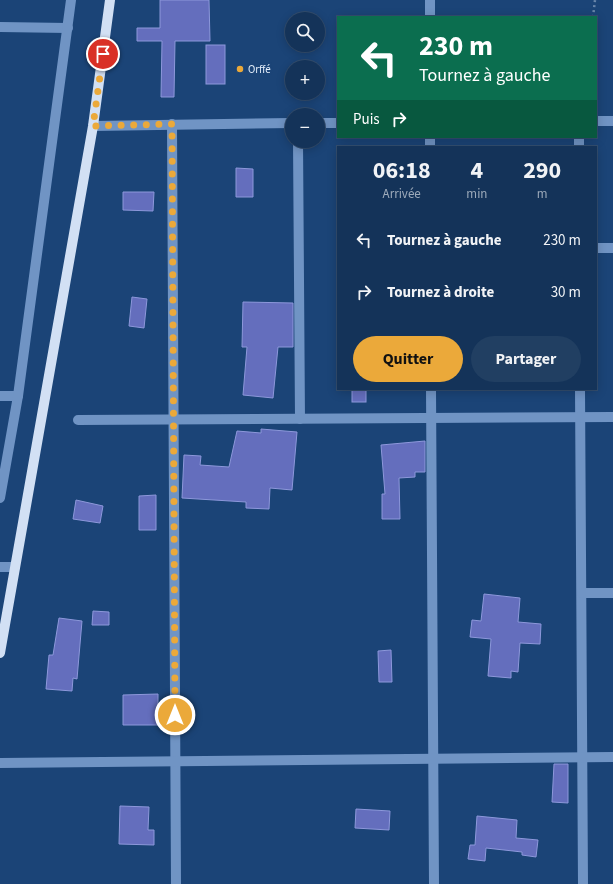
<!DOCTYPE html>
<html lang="fr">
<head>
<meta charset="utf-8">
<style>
  body { margin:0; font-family:"Source Sans 3",sans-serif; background:#213f62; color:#f1f3f6; height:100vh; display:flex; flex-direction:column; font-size:15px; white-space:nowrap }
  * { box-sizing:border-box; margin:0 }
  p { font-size:13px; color:#9daaba }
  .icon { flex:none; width:22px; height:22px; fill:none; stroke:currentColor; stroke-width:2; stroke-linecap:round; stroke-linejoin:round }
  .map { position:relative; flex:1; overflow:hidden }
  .drawer { position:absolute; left:337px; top:146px; width:260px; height:244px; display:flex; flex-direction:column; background:#143359; border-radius:0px; box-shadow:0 2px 10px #0003,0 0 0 1px #334e6f }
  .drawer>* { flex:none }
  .top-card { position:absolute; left:337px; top:16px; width:260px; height:122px; border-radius:0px; box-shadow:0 2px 10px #0003,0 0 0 1px #334e6f; background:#0b6e4f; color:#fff; overflow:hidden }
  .controls { position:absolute; left:285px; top:12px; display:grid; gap:8px }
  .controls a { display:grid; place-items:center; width:40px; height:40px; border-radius:50%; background:#143359; box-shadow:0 2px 10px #0003,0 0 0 1px #334e6f; font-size:20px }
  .pin { position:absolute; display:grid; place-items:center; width:34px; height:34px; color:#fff; margin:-17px; border:2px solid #fff; border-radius:50%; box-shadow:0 1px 4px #0007 }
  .me { position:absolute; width:44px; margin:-22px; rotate:0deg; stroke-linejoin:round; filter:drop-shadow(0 0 3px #0008) }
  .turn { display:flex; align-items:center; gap:14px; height:84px; padding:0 16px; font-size:18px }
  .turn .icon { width:52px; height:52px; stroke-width:2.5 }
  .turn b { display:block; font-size:28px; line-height:34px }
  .then { display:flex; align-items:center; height:38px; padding:0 16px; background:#0003; gap:8px; font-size:15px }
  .eta { display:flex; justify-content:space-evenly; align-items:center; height:68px; text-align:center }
  .eta b { font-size:24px; font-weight:700; line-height:28px }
  .primary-button { display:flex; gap:8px; margin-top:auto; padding:8px 16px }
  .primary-button a { flex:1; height:46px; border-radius:24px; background:#eba93a; color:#111; font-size:16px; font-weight:700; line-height:46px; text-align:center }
  .primary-button a+a { background:#213f62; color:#f1f3f6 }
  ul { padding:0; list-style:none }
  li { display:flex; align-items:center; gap:12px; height:52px; padding:0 16px }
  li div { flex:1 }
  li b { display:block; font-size:15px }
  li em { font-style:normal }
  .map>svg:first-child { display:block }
  .building { fill:#646ebd; stroke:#8d98db }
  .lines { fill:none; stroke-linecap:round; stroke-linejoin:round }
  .path { stroke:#6885a9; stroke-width:2.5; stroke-dasharray:2 3; stroke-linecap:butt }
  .minor { stroke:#7094c4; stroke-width:10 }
  .major { stroke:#d2e0f4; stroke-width:10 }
  .route { stroke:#eba93a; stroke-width:7; stroke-dasharray:0 12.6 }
  .poi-dot { fill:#eba93a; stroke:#1b4477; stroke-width:1.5 }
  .labels { text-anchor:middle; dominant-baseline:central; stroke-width:4; stroke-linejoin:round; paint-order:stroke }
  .poi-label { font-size:11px; fill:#e4eefa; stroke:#1b4477; text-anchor:start }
</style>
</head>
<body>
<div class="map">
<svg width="613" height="884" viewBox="0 0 613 884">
  <rect width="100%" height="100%" fill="#1b4477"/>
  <g class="building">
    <path d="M160,0h49l1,41h-35l-1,56h-13l1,-56h-25v-13h23z"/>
    <rect x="206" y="45" width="19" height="39"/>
    <path d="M236,168l17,1v28h-17z"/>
    <path d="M123,192h31l-1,19 -30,-1z"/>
    <path d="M132,297l15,2 -3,29 -15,-2z"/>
    <path d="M243,302l50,1v44h-15l-5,51 -30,-3 4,-48h-5z"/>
    <rect x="352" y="389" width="14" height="13"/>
    <path d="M261,429l36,3 -5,58 -22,-2 -1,21 -23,-1v-6l-64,-4 2,-43 17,1 -1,9 29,2 8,-36 24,2z"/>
    <path d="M425,441v31h-10v5l-16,1 1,41h-18v-25h3l-4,-49z"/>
    <path d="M156,495v35h-17v-34z"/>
    <path d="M76,500l27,6 -3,17 -27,-4z"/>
    <path d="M484,594l36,4 -2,24 23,2 -1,20 -20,-1 -2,29 -7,-1v7l-23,-2 3,-37 -21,-2 2,-17 9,1z"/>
    <path d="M93,611l16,1v13h-17z"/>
    <path d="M59,618l23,3 -5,58 -4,-1 -1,13 -26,-2 3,-34h4z"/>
    <path d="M391,650l1,32h-13l-1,-31z"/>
    <path d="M158,694v31h-35v-30z"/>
    <path d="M554,764h14v39l-16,-1z"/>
    <path d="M120,806l29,1 -1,23h6v15l-35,-1z"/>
    <path d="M356,809l34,2 -1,19 -34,-2z"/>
    <path d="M477,816l40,4 -1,18 22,2 -2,17 -14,-2v-3l-36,-4 -1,13 -17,-2 2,-14h5z"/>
  </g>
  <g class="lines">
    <path class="path" d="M593,17l2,-17"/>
    <g class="minor">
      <path d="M430,17v-17"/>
      <path d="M0,27l68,1"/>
      <path d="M596,121h17"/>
      <path d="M318,123h20"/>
      <path d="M172,124l4,760"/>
      <path d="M93,126l199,-3"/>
      <path d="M430,137v10"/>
      <path d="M579,137v10"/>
      <path d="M298,141l2,278"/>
      <path d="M596,248h17"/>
      <path d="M431,389l3,495"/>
      <path d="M580,389l3,495"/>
      <path d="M0,396h18"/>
      <path d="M78,420l535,-3"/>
      <path d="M0,498l18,-102 53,-396"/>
      <path d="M0,567h15"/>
      <path d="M582,593h31"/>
      <path d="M0,763l613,-6"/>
    </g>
    <path class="major" d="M0,653l93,-527 17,-126"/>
  </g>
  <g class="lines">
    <path class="route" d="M103,54l-10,72 79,-2 3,591"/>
  </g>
  <circle class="poi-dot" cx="240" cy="69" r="4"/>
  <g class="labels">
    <g class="poi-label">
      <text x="248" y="69">Orffé</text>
    </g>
  </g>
</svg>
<div class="controls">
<a><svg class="icon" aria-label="search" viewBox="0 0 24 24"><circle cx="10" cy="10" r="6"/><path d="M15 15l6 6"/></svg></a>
<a>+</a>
<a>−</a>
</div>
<div class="pin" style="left:103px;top:54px;background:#d93025"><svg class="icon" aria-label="arrive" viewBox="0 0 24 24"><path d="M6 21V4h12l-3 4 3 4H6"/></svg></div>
<svg class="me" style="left:175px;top:715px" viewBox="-20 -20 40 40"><circle r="17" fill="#eba93a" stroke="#fff" stroke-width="3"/><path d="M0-11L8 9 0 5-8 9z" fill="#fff"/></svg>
<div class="top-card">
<div class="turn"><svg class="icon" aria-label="left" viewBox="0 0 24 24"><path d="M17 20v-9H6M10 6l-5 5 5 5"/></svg><div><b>230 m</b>Tournez à gauche</div></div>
<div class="then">Puis<svg class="icon" aria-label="right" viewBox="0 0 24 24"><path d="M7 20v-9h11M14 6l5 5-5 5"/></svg></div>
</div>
<section class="drawer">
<div class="eta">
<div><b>06:18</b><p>Arrivée</p></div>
<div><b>4</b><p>min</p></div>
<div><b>290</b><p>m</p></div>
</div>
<ul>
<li><svg class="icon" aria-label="left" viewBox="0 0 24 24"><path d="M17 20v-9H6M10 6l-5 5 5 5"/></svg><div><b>Tournez à gauche</b></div><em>230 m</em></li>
<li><svg class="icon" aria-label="right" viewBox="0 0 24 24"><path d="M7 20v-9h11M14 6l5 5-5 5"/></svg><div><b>Tournez à droite</b></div><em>30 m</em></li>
</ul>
<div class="primary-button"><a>Quitter</a><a>Partager</a></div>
</section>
</div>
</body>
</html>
